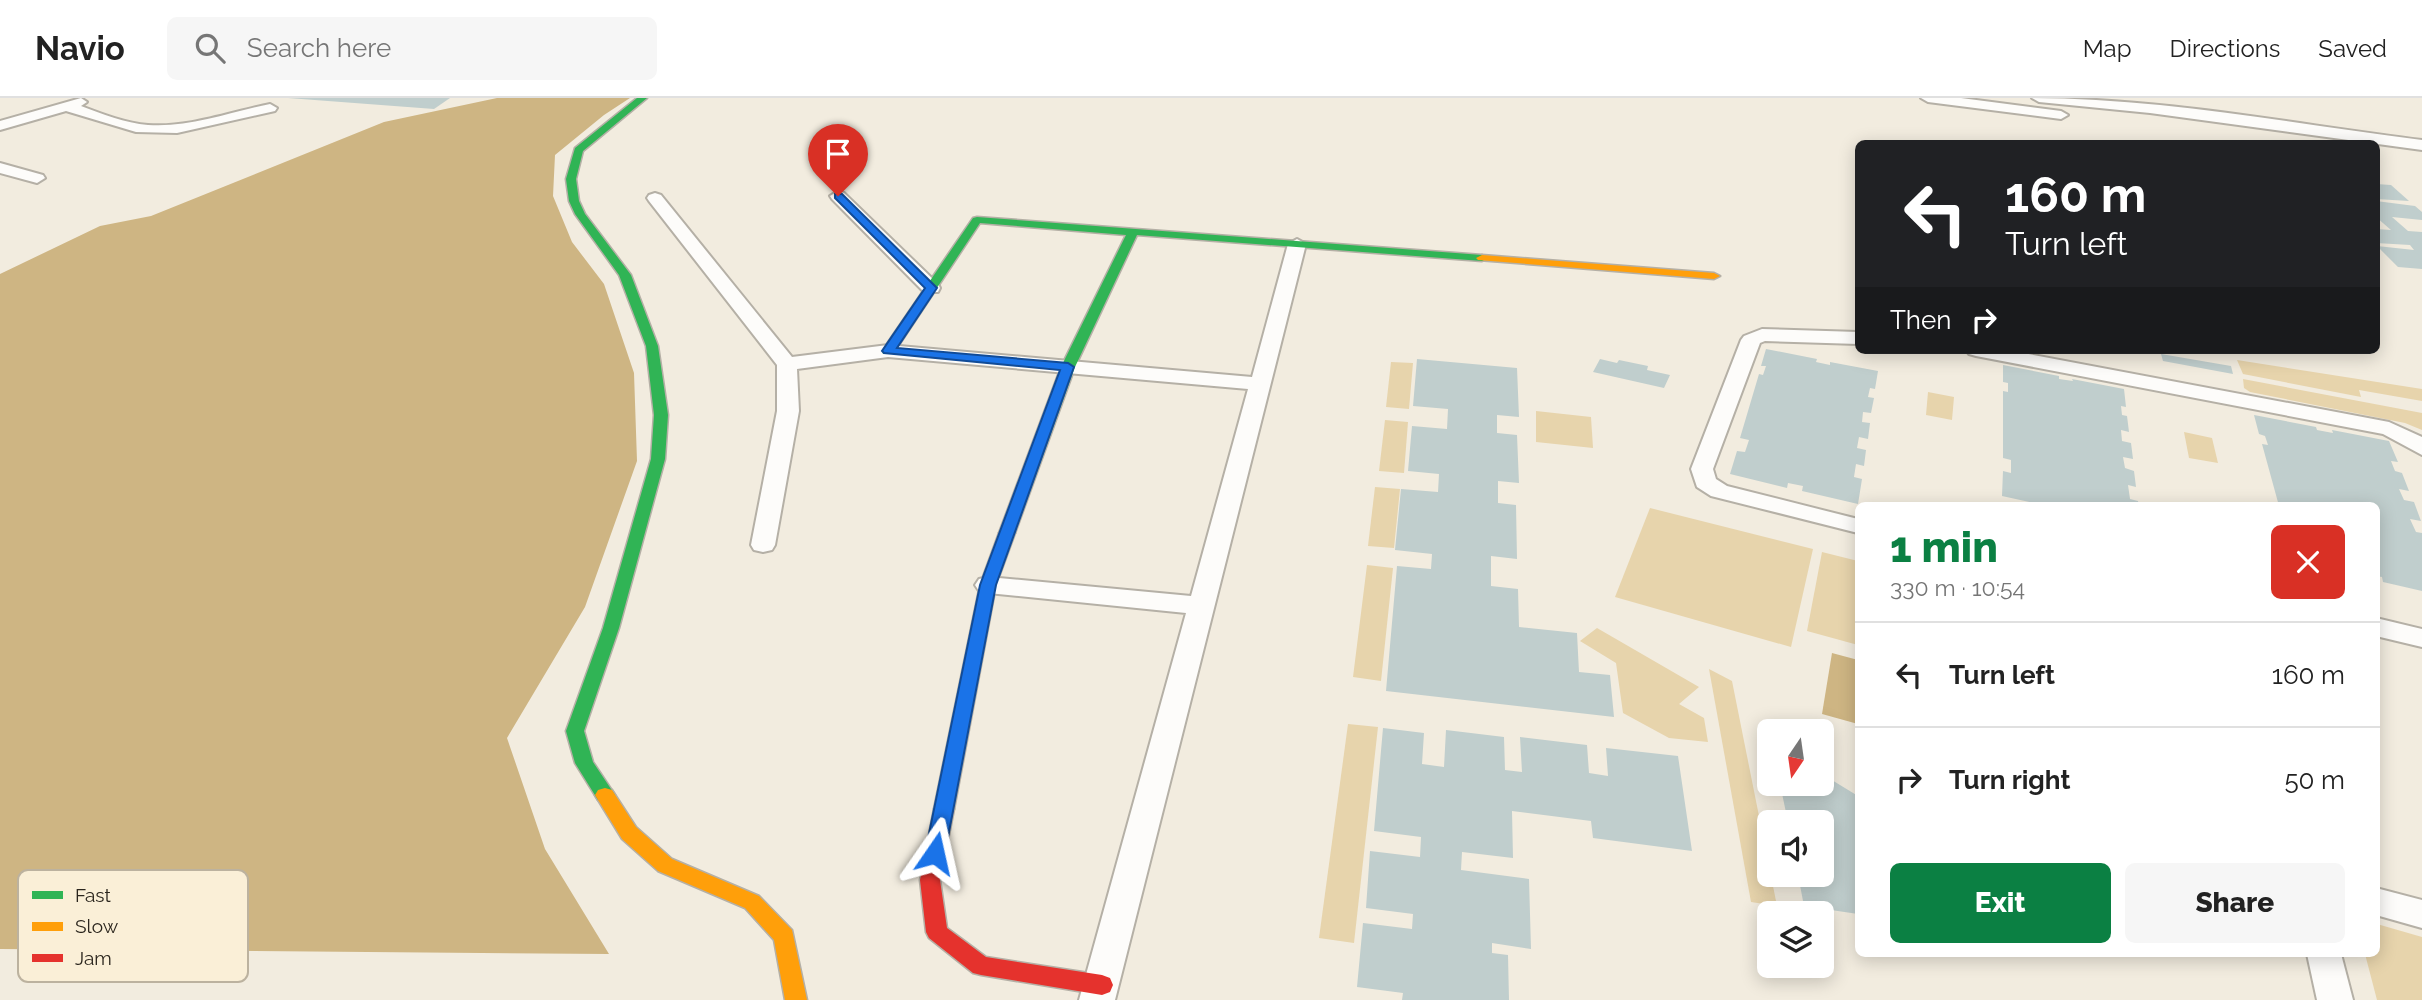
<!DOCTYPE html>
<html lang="en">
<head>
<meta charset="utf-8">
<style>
  body { margin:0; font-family:Raleway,sans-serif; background:#f6f6f6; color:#222; height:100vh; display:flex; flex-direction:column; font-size:26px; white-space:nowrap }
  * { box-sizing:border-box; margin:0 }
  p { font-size:23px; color:#767676 }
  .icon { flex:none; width:38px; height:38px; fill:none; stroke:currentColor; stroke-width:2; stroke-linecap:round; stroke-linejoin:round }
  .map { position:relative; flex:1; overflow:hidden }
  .side { position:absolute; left:1855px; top:404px; width:525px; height:455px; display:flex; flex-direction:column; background:#fff; border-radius:10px; box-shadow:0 4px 18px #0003 }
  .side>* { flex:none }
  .top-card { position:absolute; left:1855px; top:42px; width:525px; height:214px; border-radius:10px; box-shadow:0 4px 18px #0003; background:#202124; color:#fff; overflow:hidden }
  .needle { width:46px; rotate:193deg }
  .fabs { position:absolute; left:1757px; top:621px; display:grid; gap:14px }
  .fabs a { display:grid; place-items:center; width:77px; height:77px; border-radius:10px; background:#fff; box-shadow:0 4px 18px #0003; font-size:35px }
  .pin { position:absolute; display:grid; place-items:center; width:60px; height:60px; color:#fff; margin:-72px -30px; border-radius:50% 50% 50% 0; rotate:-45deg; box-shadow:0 0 7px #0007 }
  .pin .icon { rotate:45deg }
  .me { position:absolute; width:77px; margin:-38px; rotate:11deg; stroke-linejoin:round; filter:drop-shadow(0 0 5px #0008) }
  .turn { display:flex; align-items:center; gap:24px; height:147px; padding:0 35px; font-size:32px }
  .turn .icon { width:91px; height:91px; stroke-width:2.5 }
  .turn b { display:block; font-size:49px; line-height:60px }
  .then { display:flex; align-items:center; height:66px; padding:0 35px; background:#0003; gap:14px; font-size:26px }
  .round { display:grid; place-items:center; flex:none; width:74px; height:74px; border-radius:10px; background:#f6f6f6 }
  .headline { display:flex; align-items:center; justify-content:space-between; height:119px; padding:0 35px }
  h1 { font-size:42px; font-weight:800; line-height:52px; color:#0b8043 }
  .button { display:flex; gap:14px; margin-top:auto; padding:14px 35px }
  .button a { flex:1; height:80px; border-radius:10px; background:#0b8043; color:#fff; font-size:28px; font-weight:800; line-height:80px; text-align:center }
  .button a+a { background:#f6f6f6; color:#222 }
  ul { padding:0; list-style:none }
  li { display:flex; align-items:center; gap:21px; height:105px; padding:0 35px; border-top:2px solid #e0e0e0 }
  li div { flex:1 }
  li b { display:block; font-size:26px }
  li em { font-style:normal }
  header { display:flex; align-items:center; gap:42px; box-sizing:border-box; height:98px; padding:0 35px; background:#fff; border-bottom:2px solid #e0e0e0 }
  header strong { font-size:33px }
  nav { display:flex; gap:38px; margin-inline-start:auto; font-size:24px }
  .search { width:490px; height:63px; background:#f6f6f6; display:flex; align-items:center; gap:18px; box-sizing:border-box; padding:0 24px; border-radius:10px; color:#767676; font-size:26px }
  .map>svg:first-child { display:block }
  .green { fill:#e7d4ac }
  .water { fill:#ceb583 }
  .building { fill:#c0cecd }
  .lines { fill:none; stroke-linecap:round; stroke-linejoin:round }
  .street-casing { stroke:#b5b0a6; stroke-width:4 }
  .fast-casing { stroke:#b5b0a6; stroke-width:3 }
  .slow-casing { stroke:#b5b0a6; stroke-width:3 }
  .jam-casing { stroke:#b5b0a6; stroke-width:3 }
  .street { fill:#fdfcfa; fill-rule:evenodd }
  .fast { fill:#30b455; fill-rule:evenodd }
  .slow { fill:#ff9f0a; fill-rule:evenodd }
  .jam { fill:#e5322d; fill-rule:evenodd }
  .route { fill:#1a73e8; stroke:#114b97; stroke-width:2 }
  .key { fill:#faefd7; stroke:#bcb29f; stroke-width:2 }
  .key-label { font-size:19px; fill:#2a251d }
</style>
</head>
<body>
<header>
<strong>Navio</strong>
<div class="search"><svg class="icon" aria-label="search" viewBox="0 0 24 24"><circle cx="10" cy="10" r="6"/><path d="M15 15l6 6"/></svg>Search here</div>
<nav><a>Map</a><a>Directions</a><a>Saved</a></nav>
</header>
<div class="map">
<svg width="2422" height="902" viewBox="0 0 2422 902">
  <rect width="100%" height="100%" fill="#f2ecdf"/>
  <g class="green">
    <path d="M2237,262l185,29v12l-63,-11 2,7 -118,-23z"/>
    <path d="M1391,264l22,1 -4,46 -23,-2z"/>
    <path d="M2243,281l179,34v17l-17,-7 -155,-31 -6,-4z"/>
    <path d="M1928,294l26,5 -2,23 -26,-5z"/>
    <path d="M1536,313l55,6 2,31 -57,-6z"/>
    <path d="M1385,322l23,2 -4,51 -25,-2z"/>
    <path d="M2184,334l28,6 6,25 -29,-5z"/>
    <path d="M1375,389l25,2 -6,59 -26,-2z"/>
    <path d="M1650,410l163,41 -22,98 -176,-50z"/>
    <path d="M1822,454l36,9v84l-51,-14z"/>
    <path d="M1367,467l26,3 -12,113 -28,-4z"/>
    <path d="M1597,530l102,59 -20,17 25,14 4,24 -39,-4 -46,-25 -7,-50 -36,-22z"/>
    <path d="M1709,571l23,12 45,225 -26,-4z"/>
    <path d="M1348,626l30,3 -24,216 -35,-5z"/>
    <path d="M2377,826l45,13v63h-45l-12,-46h11z"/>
  </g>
  <g class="water">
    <path d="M497,0h133l-26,17 -49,40 -2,41 19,46 32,42 30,89 3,88 -52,146 -78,131 38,111 64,105 -609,-5v-675l100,-48 51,-10 233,-94z"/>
    <path d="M1832,555l26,7v64l-36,-10z"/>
  </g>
  <g class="building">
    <path d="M288,0h162l-16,11z"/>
    <path d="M2376,86l15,1 18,16 -33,-2z"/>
    <path d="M2376,103l39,5 7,6v8l-30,-3 16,14 14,1v37l-24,-2 -21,-21 37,4 -4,-5 -34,-2v-14l15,1 -15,-13z"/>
    <path d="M1766,251l51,10 -1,3 14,3v-3l48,9 -3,18 -5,-1 -2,9 6,1 -3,15 -8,-1 -1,10 8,1 -2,16 -9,-2 -2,11 9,2 -2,16 -8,-2 -2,13 8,2 -4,25 -56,-13 1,-5 -15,-3 -1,5 -57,-14 7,-23 8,1 4,-12 -9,-2 19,-64 4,1 3,-9h-5z"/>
    <path d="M2161,256l70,12 2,8 -70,-13z"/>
    <path d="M1417,261l100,9 2,49 -22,-2v18l20,2 2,48 -21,-2v22l18,2 1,54 -26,-3v30l27,3 1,38 58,6 2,39 31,3 4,42 -228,-26 11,-125 34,3 1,-15 -37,-4 6,-61 37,3 1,-18 -31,-3 4,-45 35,3 1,-20 -35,-3z"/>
    <path d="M1600,261l17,4 2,-3 29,6 -1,4 23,5 -6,13 -71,-16z"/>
    <path d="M2003,267l56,11v3l14,2 -1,-2 52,10 2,18 -5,-1 1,9 5,1 2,16 -8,-2 1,11 9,2 2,16 -10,-2 2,11 9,3 2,16 -8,-2 2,14 8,2 1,5h-91l-46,-10 1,-25 8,2v-13l-8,-2v-67l5,1v-9l-5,-1z"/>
    <path d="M2254,317l62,12 1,3 16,3 -1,-3 57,11 9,21 -7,-1 4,10 7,2 7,18 -10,-2 5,11 10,2 7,19 -11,-2 6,13 6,1v58l-39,-9 -1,-5 -6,-1v-70h-97l-17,-62 6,1 -3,-9 -6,-2z"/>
    <path d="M1383,630l41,5 -2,31 22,3 2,-37 58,7 1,33 17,2 -2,-35 67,8 2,28 19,3 -2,-28 72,8 14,95 -99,-13 -2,-17 -79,-10 1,47 -51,-6 -1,18 68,9 2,70 -39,-6v10l16,2 1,45h-107l1,-7 -46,-6 6,-64 49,6 1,-15 -47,-6 4,-57 50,6 1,-20 -47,-6z"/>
    <path d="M1822,676l36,22v118l-54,-8 -6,-31h24v-53h-34l-8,-38h42z"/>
  </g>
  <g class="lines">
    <defs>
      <g id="street">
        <path d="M81,0l6,4 -6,4c21,8 44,17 67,19 41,3 82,-13 122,-21l7,4 -2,3 -98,22 -41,-1 -70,-21 -66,19v-9z"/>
        <path d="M1921,0h40l100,13 7,4 -7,4 -133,-17z"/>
        <path d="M2032,0c130,0 261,26 390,42v10l-272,-37 -111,-11z"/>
        <path d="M0,65l43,12 2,3 -8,5 -37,-10z"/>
        <path d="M838,93l6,2 94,91 2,4 -2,4h-14l-92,-93 -2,-3z"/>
        <path d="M655,95l6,2 131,162 96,-12 364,32 36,-133 9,-5 9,5 -191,756h-36l107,-387 -198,-20 -9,-2 -4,-6 4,-6 9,-2 203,19 57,-207 -360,-32 -91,12 2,42 -24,134 -3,5 -9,2 -9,-2 -3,-5 26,-134v-46l-128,-164 -2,-3 2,-3z"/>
        <path d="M1762,231l96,3v12l-93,-3 -5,2 -47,126 3,10 11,7 131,33v14l-147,-37 -14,-9 -6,-18 50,-129 3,-4z"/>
        <path d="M1966,252h41l382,72 33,15v18l-39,-21 -407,-78 -7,-2z"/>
        <path d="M2376,520l46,11v18l-46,-11z"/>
        <path d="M2376,790l46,12v28l-46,-13z"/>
        <path d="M2307,856h34l12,46h-36z"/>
      </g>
      <g id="fast">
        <path d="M637,0h10l-64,53 -7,28 3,22 6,13 46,61 27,71 10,69 -3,44 -46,169 -35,103 9,31 22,33 -3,5 -7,2 -7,-2 -23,-37 -9,-32 37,-103 48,-169 3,-44 -8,-69 -27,-71 -44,-61 -6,-13 -3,-22 9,-31z"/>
        <path d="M977,119l505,38 6,3 -6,3 -345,-26 -62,132 -60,166 -8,5 -8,-5 62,-166 65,-132 -146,-12 -87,131h-10l-1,-3 91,-133z"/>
      </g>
      <g id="slow">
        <path d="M1482,157l232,18 6,3 -6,3 -236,-19 -2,-2z"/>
        <path d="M1007,430l8,5 -19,52 -42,224 -3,5 -7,3 -7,-3 -3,-5 46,-224 19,-52z"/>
        <path d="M605,690l7,2 24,37 36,32 87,37 33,34 15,70h-22l-11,-60 -29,-32 -87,-37 -36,-32 -27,-44 3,-5z"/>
      </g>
      <path id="jam" d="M944,703l7,3 3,5 -14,71 7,48 39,29 116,18 8,3 3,7 -3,7 -8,3 -121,-20 -8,-2 -44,-35 -3,-6 -6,-52 14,-71 3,-5z"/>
    </defs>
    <use href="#street" class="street-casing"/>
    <use href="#fast" class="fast-casing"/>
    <use href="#slow" class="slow-casing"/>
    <use href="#jam" class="jam-casing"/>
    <use href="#street" class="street"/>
    <use href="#fast" class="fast"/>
    <use href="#slow" class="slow"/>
    <use href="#jam" class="jam"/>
  </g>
  <path class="route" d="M835,96h7l95,94 -40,60 171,15 6,4 -78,218 -51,268 -3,6 -7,2 -7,-2 -3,-6 55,-268 80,-215 -176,-17 -2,-2 43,-63 -90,-90z"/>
  <rect x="18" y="772" width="230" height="112" rx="10" class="key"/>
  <rect x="32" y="793" width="31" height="8" fill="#30b455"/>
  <rect x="32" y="824" width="31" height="9" fill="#ff9f0a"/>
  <rect x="32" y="856" width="31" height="8" fill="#e5322d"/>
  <g class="key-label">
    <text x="75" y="804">Fast</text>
    <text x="75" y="835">Slow</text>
    <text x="75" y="867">Jam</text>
  </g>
</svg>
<div class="fabs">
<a><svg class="needle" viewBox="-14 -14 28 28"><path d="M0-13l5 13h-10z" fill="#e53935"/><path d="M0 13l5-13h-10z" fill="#767676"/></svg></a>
<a><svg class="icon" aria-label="sound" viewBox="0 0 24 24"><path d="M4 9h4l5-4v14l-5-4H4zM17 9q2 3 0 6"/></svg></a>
<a><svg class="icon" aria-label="layers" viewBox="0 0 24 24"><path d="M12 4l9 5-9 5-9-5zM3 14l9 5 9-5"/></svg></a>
</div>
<div class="pin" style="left:838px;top:98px;background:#d93025"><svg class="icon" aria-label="arrive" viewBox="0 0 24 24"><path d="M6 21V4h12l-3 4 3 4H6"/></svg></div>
<svg class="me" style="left:935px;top:755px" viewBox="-20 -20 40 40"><path d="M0-17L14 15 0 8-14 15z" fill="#1a73e8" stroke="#fff" stroke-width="4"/></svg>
<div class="top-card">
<div class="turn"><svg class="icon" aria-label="left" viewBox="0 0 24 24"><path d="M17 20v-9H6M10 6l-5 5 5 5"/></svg><div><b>160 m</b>Turn left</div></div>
<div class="then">Then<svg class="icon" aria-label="right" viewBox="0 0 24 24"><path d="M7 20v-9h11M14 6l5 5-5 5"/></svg></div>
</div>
<section class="side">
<div class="headline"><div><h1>1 min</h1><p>330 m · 10:54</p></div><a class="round" style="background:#d93025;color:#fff"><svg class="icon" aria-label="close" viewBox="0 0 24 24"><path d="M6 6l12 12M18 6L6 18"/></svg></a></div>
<ul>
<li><svg class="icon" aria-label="left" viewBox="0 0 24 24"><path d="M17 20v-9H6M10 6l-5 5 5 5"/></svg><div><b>Turn left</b></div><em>160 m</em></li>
<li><svg class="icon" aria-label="right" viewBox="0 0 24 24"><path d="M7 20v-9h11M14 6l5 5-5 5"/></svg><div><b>Turn right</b></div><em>50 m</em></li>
</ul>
<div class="button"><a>Exit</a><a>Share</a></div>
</section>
</div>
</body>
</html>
